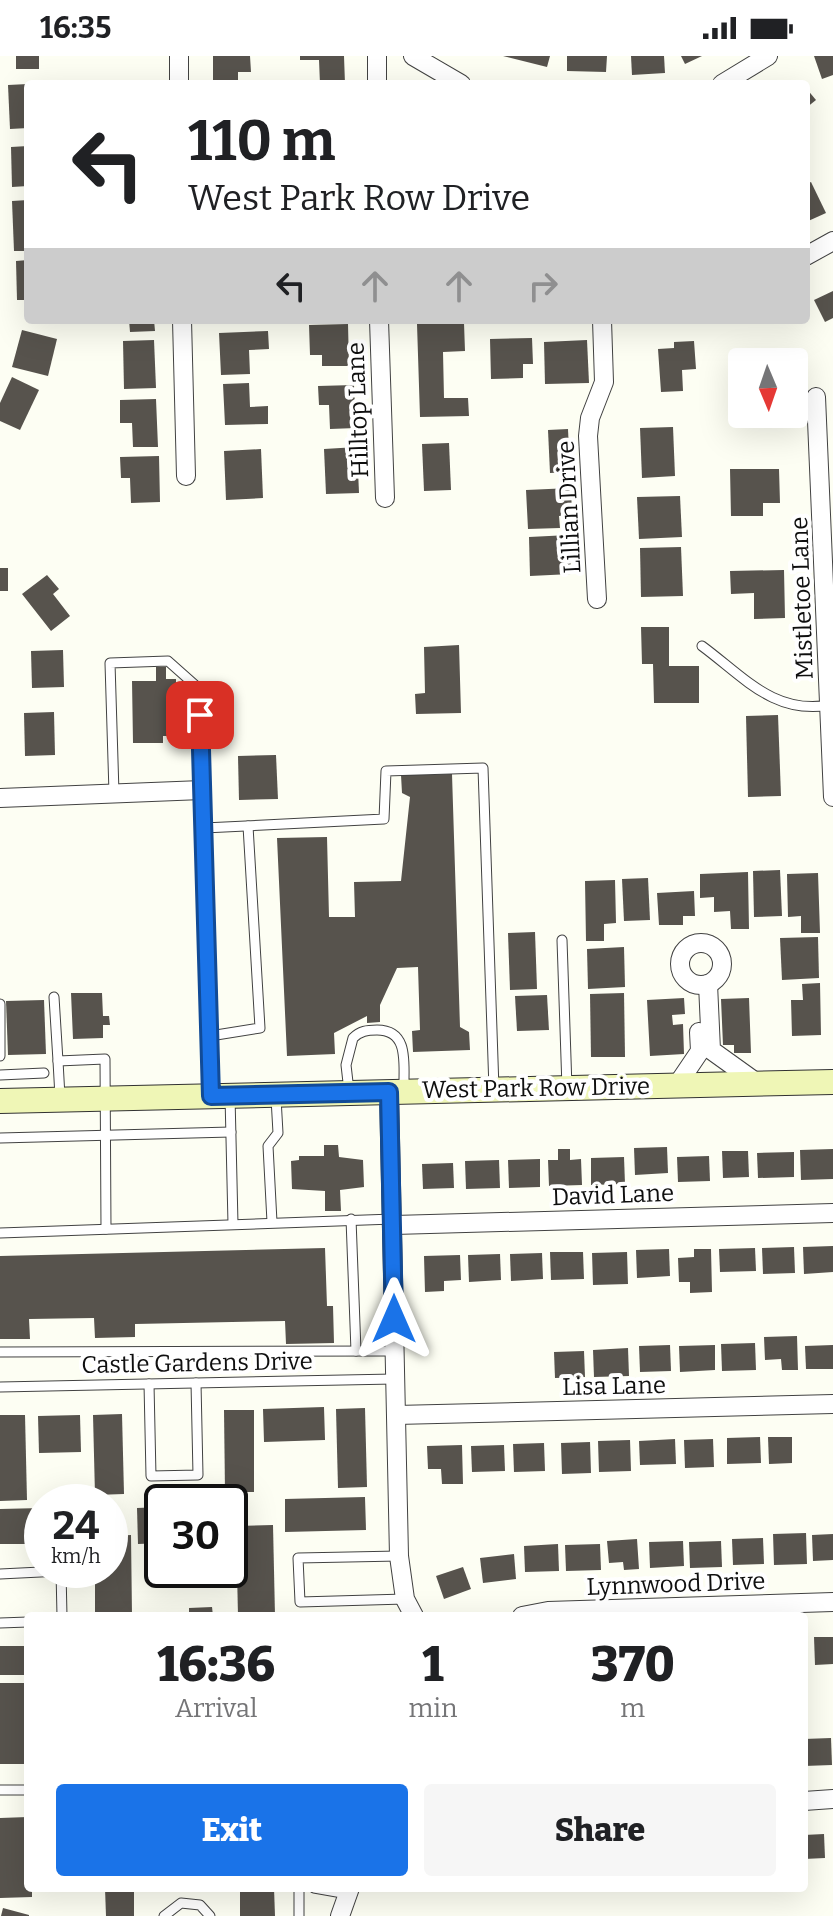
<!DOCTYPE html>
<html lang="en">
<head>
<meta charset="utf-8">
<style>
  body { margin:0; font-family:Bitter,serif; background:#f6f6f6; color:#202124; height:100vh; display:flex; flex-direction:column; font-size:30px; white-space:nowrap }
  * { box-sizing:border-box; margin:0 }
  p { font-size:26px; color:#757577 }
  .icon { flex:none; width:44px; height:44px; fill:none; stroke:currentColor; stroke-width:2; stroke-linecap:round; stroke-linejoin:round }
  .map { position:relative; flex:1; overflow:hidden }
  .sheet { position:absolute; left:24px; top:1556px; width:784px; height:280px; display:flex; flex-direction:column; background:#fff; border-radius:8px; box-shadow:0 8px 32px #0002 }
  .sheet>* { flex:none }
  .hud { position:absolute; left:24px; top:24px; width:786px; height:244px; border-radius:8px; box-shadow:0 8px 32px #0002; background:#fff; color:#202124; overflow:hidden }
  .needle { width:52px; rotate:178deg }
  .fabs { position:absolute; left:728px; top:292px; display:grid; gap:16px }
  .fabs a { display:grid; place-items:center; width:80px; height:80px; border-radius:8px; background:#fff; box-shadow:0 8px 32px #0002; font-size:40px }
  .speed { position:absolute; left:24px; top:1428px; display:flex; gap:16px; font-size:40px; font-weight:700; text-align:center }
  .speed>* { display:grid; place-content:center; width:104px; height:104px; border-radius:50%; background:#fff; box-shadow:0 8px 32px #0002; line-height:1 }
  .speed small { font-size:20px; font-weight:400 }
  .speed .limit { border:4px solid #111; border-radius:12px; background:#fff; color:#111 }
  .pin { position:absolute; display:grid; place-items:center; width:68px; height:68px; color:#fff; margin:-34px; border-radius:16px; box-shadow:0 4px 12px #0006 }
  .me { position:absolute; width:88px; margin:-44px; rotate:0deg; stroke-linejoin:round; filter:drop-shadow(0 0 6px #0008) }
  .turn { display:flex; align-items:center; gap:28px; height:168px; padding:0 32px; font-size:36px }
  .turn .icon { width:104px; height:104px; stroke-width:2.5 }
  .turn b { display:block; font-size:56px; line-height:68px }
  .lanes { display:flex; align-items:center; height:76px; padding:0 32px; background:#0003; justify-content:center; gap:40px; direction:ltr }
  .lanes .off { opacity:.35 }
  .eta { display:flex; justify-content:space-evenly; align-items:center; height:136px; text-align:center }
  .eta b { font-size:48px; font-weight:800; line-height:56px }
  .action { display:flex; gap:16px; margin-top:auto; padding:16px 32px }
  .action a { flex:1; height:92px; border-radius:8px; background:#1a73e8; color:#fff; font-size:32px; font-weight:800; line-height:92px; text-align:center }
  .action a+a { background:#f6f6f6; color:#202124 }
  .status { display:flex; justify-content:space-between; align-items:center; height:56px; padding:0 40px; background:#fff; direction:ltr }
  .status svg { height:22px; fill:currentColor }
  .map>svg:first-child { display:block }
  .building { fill:#57534d }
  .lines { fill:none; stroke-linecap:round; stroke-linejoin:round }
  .lane-casing { stroke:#424242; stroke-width:11 }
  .street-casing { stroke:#424242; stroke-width:20 }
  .secondary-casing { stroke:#313131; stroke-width:26 }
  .lane { stroke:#fff; stroke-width:9 }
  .street { stroke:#fff; stroke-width:18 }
  .secondary { stroke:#eff6b6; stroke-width:24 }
  .route-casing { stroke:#114b97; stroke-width:20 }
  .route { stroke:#1a73e8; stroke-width:14 }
  .labels { text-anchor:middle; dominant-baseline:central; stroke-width:8; stroke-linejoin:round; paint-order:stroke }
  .street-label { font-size:24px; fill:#0f0f0f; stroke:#fff }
</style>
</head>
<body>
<div class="status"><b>16:35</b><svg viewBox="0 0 49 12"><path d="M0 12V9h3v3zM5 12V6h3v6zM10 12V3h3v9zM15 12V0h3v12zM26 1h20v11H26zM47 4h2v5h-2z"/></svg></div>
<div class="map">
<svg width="833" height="1860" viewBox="0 0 833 1860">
  <rect width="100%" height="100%" fill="#fdfef3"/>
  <g class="building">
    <rect x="16" y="0" width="23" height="13"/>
    <path d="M213,0h37l1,16h-13v11l-25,1z"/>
    <path d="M300,0h44l1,28h-25l-1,-24h-19z"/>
    <path d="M503,0h47l-3,11z"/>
    <path d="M567,0h40l-1,16 -39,-1z"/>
    <path d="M631,0h33l1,17 -33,2z"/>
    <path d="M681,0h21l-17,8z"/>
    <path d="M814,0h19v19l-11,4z"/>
    <path d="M28,28v44l-18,1 -2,-44z"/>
    <path d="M806,32l10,12 -10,8z"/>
    <path d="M28,90v40l-16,1 -1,-40z"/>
    <path d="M811,126l15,31 -20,9v-38z"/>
    <path d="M28,144v51h-14l-2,-50z"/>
    <path d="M28,204v40h-11l-1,-39z"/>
    <path d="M833,235v27l-8,4 -11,-22z"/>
    <path d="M129,264h25l1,11 -25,1z"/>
    <path d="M464,267l1,28 -22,1 1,46h24l1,18 -49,1 -3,-93z"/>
    <path d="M348,268l1,42h-27v-11h-12l-1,-30z"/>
    <path d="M22,274l35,9 -9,37 -36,-9z"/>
    <path d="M268,275l1,18 -20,1 1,24 -29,1 -2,-42z"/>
    <path d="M532,282l1,26h-10v14l-32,1 -1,-40z"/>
    <path d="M154,284l2,48 -32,1 -1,-48z"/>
    <path d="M587,284l2,43 -44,1 -1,-42z"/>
    <path d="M694,285l2,28 -14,1 1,21 -22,1 -3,-43 16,-1v-6z"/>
    <path d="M12,321l27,13 -19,40 -20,-9v-18z"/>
    <path d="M249,327l1,24 18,-1v18l-43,1 -2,-41z"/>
    <path d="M354,329l2,43 -26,1 -1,-24h-10l-1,-19z"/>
    <path d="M742,340v19h-13v-18z"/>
    <path d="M156,343l2,48h-25l-1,-24h-12v-23z"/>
    <path d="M673,371l2,49 -33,2 -2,-50z"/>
    <path d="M568,373l2,43 -20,1 -2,-43z"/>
    <path d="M449,387l2,47 -27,1 -2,-47z"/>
    <path d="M357,391l2,46 -33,1 -2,-45z"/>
    <path d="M261,393l2,49 -37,2 -2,-49z"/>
    <path d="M159,400l1,46 -29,1 -1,-25h-9l-1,-21z"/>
    <path d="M730,413h49l1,34h-17v13h-32z"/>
    <path d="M571,432l1,27 -13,1 1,12 -32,1 -2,-39z"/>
    <path d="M680,440l2,41 -43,2 -2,-42z"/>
    <path d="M569,479l2,39 -41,2 -1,-39z"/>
    <path d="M681,491l2,49 -42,1 -1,-49z"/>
    <rect x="0" y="512" width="8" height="23"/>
    <path d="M784,514l1,48 -31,1v-26l-23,1 -1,-23z"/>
    <path d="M47,519l12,14 -6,5 17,22 -19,15 -29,-37z"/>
    <path d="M641,571h28v39h30v37h-45l-1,-39h-11z"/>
    <path d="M459,589l2,68 -45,1 -1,-20 10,-1 -1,-46z"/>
    <path d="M63,594l1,37 -32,1 -1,-37z"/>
    <path d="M156,611h10v12h10v12h14v18h-12v27h-15v7h-30l-1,-62h24z"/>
    <path d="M54,656l1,43 -30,1 -1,-43z"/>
    <path d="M778,659l3,81 -33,1 -2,-81z"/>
    <path d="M276,699l2,44 -39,1 -1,-44z"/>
    <path d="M452,718l8,253 9,5 1,18 -57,2 -1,-21 8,-1 -2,-63 -21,1 -17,37v17l-13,1v-7l-33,17 1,21 -48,2 -10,-218 50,-1 2,80h26l-1,-35 47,-1 9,-84 -8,-4 -1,-18z"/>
    <path d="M780,814l2,46 -28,1 -1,-46z"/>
    <path d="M748,816l1,57h-18l-1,-18 -16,1v-15l-14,1v-24z"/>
    <path d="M818,817l2,60h-19v-17l-13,1 -1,-43z"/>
    <path d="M648,822l2,42 -26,1 -2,-42z"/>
    <path d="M615,824l1,43 -12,1v17h-18l-1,-60z"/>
    <path d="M694,835l1,25h-12v9h-24l-2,-32z"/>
    <path d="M535,876l2,57 -27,1 -2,-57z"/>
    <path d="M818,881l1,41 -37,2 -2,-42z"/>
    <path d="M624,891l1,40 -37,2 -1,-40z"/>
    <path d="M820,927l1,52 -29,1 -1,-36h12l-1,-16z"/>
    <path d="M71,937h31l1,23h6l1,9h-7v13l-30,1z"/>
    <path d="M624,937l1,64h-34l-1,-63z"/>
    <path d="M547,939l2,35 -32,1 -2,-35z"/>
    <path d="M684,942l1,16 -13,1 1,10 10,-1 1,30 -34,2 -3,-56z"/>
    <path d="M749,942l2,55h-17v-8h-11l-2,-46z"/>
    <path d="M44,944l2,54 -38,1 -2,-54z"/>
    <path d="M324,1089h14l1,12 24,3 1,27 -24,3 1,21h-16v-20l-33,-2 -1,-28 8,-1v-4h25z"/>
    <path d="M667,1091l1,26 -33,2 -1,-27z"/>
    <path d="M558,1093h12v11l11,-1 1,26 -33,1 -1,-26h10z"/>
    <path d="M833,1093v30l-32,1 -1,-30z"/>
    <path d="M722,1095h26l1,26 -26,1z"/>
    <path d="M794,1096v25l-36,1 -1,-25z"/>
    <path d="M709,1100l1,25 -32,1 -1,-25z"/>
    <path d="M624,1101l1,27 -34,1v-27z"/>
    <path d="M540,1103v28l-31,1 -1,-28z"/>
    <path d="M499,1104l1,28 -34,1 -1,-28z"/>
    <path d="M453,1107l1,25 -31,1 -1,-25z"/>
    <path d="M833,1190v26l-29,2 -1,-27z"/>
    <path d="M794,1191l1,26 -32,1 -1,-26z"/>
    <path d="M325,1192l2,58h6l1,37 -48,1 -1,-23 -150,3v13l-40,1 -1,-20 -65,1 1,20h-30v-83z"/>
    <path d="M755,1192l1,23 -36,1 -1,-23z"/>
    <path d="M669,1193l1,27 -33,2 -1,-28z"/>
    <path d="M694,1193h17l1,43 -22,1v-11h-11l-1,-24 16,-1z"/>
    <path d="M550,1196h33l1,27 -33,1z"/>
    <path d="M627,1196l1,32 -35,1 -1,-32z"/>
    <path d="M542,1197l1,26 -32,2 -1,-27z"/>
    <path d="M500,1198l1,26 -32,2 -1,-27z"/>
    <path d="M460,1199l1,25 -17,1v10l-19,1 -1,-36z"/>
    <path d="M797,1280l1,34h-16l-1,-11 -16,1 -1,-23z"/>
    <path d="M755,1287l1,27 -34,1 -1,-27z"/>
    <path d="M670,1289l1,26 -31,1 -1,-26z"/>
    <path d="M715,1289v25l-35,2 -1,-26z"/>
    <path d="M833,1289v24h-27l-1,-23z"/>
    <path d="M628,1292l1,28 -35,1 -1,-27z"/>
    <path d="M584,1295l1,26 -30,1 -1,-26z"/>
    <path d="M324,1351l1,33 -61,2 -1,-33z"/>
    <path d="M365,1352l2,79 -29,1 -2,-79z"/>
    <path d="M224,1354h30v82h-29z"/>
    <path d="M122,1358l2,80 -29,1 -2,-80z"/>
    <path d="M0,1359h25l2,85 -27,1z"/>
    <path d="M80,1359l1,37 -42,1 -1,-37z"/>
    <path d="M760,1381l1,26 -34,1v-26z"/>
    <path d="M768,1381h24v26l-23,1z"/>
    <path d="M675,1383l1,25 -36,1 -1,-24z"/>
    <path d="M713,1383l1,28 -29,1 -1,-28z"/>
    <path d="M630,1384l1,31 -32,1 -1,-31z"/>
    <path d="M590,1386l1,31 -29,1 -1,-31z"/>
    <path d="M544,1387l1,28 -31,1 -1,-28z"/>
    <path d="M462,1389l1,39h-21l-1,-15h-13l-1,-23z"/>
    <path d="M504,1389l1,26 -33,1 -1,-26z"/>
    <path d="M365,1441l1,33 -81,2v-33z"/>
    <path d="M162,1451v36l-24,1 -1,-36z"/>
    <path d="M42,1452v36h-42v-35z"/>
    <path d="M273,1469l2,91h-37l-2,-90z"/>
    <path d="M806,1477l1,31 -33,1 -1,-31z"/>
    <path d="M833,1478v26l-20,1 -1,-26z"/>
    <path d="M131,1479l1,81h-37v-46h15v-34z"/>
    <path d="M763,1482l1,26 -31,1 -1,-26z"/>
    <path d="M637,1483l2,30 -15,1 -1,-8 -14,1 -2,-22z"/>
    <path d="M683,1485l1,25 -34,2 -1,-26z"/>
    <path d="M721,1485l1,26 -32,1 -1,-26z"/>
    <path d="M558,1488l1,27 -34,1 -1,-26z"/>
    <path d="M600,1488l1,26 -35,1 -1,-26z"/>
    <path d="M514,1498l2,25 -33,4 -3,-25z"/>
    <path d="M463,1511l8,22 -27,10 -8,-23z"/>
    <path d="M212,1551l1,9h-24v-8z"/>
    <path d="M814,1581h19v27l-18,1z"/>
    <rect x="0" y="1590" width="28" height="29"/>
    <rect x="0" y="1627" width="28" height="81"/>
    <path d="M831,1682l1,27 -28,1v-27z"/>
    <path d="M28,1761v71h4v9l-32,1v-80z"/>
    <path d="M824,1778l1,24 -21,1v-24z"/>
    <path d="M105,1832h29v28h-28z"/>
    <path d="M240,1832h34l1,28h-35z"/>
    <path d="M3,1852l26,7v1h-28z"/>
  </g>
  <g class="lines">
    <defs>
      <g id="lane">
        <path d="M702,590c42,31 72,69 128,59"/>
        <path d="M114,737l-4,-130 58,-2 27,24 5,30 11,381"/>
        <path d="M204,772l180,-9 2,-48 97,-3 11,321"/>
        <path d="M562,884l5,148"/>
        <path d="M54,941l4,64 47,-2 1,170"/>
        <path d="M0,948v52"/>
        <path d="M210,980l50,-8 -12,-202"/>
        <path d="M58,1005l2,36"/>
        <path d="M0,1019l44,-2"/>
        <path d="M349,1035l-3,-26 7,-27c7,-7 14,-8 24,-8 34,0 26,37 27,62"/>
        <path d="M230,1040l3,128"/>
        <path d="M0,1082l231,-6"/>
        <path d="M351,1163l5,132"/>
        <path d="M272,1166l-4,-76 10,-13 -2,-35"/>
        <path d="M0,1177l393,-14"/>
        <path d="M0,1296l394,-1"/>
        <path d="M149,1328l2,92 47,-1 -2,-92"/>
        <path d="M0,1331l394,-8"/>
        <path d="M399,1500l-101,2 2,44 105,-3"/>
        <path d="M0,1518l61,-3 1,45"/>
        <path d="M0,1567l28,-1"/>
        <path d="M0,1734h28"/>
        <path d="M314,1832l34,6"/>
        <path d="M164,1860l17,-13 19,2 10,11"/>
        <path d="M299,1860v-28"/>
      </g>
      <g id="street">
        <path d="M179,0v28"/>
        <path d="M377,0v28"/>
        <path d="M413,0l48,28"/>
        <path d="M722,28l46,-28"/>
        <path d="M806,200l27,-15"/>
        <path d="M182,264l4,156"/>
        <path d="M379,264l6,178"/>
        <path d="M816,341l17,400"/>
        <path d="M597,543l-9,-163 2,-18 14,-36 -2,-62"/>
        <path d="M0,742l202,-8"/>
        <circle cx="701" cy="908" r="21"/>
        <path d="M708,928l3,66 46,33"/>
        <path d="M677,1029l23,-34 -1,-19"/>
        <path d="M389,1036l10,464 6,43 9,17"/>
        <path d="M394,1169l439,-12"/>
        <path d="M396,1359l437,-11"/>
        <path d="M522,1560l26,-5 285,-9"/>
        <path d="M804,1745l29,-2"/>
        <path d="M340,1860l10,-28"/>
      </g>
      <path id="secondary" d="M0,1045l833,-19"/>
    </defs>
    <use href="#lane" class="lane-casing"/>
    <use href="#street" class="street-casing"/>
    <use href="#secondary" class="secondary-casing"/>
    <use href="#lane" class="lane"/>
    <use href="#street" class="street"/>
    <use href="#secondary" class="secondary"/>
  </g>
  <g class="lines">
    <defs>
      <path id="route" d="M200,659l11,381 178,-4 5,227"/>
    </defs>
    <use href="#route" class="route-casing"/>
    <use href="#route" class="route"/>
  </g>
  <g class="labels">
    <g class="street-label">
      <text transform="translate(358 354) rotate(-92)">Hilltop Lane</text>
      <text transform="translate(569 451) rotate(-93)">Lillian Drive</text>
      <text transform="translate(802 542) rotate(-92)">Mistletoe Lane</text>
      <text transform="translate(536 1032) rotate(-1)">West Park Row Drive</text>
      <text transform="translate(613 1139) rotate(-2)">David Lane</text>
      <text transform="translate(197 1307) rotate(-1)">Castle Gardens Drive</text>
      <text transform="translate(614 1330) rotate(-1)">Lisa Lane</text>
      <text transform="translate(676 1528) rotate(-2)">Lynnwood Drive</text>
    </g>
  </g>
</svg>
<div class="fabs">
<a><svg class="needle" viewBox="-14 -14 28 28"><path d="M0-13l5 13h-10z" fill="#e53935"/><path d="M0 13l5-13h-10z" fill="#757577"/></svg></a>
</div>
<div class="speed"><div>24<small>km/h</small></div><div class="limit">30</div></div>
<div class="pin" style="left:200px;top:659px;background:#d93025"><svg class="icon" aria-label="arrive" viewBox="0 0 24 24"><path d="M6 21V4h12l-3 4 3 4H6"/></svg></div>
<svg class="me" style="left:394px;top:1263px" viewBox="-20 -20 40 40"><path d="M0-17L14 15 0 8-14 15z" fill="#1a73e8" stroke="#fff" stroke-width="4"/></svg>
<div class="hud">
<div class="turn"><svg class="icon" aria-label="left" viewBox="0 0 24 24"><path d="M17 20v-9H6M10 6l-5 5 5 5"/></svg><div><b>110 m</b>West Park Row Drive</div></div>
<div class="lanes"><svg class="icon" aria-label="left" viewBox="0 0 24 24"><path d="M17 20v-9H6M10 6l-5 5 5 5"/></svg><svg class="icon off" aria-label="ahead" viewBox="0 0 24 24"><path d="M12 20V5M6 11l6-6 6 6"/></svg><svg class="icon off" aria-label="ahead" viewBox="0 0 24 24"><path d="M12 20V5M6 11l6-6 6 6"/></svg><svg class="icon off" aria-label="right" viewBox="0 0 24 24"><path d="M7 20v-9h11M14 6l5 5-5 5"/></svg></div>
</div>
<section class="sheet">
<div class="eta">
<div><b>16:36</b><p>Arrival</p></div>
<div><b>1</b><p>min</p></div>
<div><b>370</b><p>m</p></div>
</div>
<div class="action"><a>Exit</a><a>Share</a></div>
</section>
</div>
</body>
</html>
